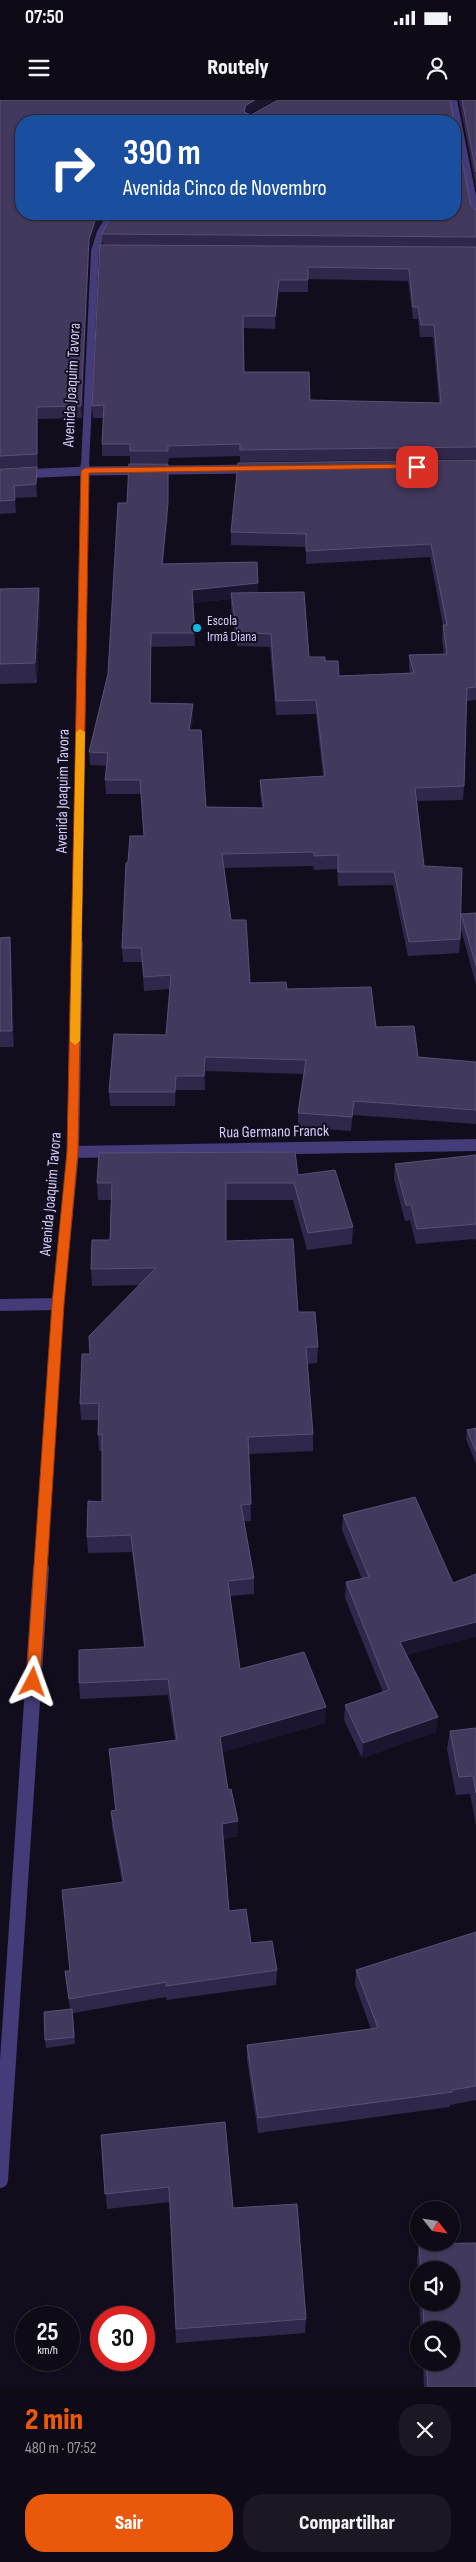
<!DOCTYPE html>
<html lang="pt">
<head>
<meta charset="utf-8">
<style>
  body { margin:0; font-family:"Sofia Sans Condensed",sans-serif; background:#1c1823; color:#f1f3f6; height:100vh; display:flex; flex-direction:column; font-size:19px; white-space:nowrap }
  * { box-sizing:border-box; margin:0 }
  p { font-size:16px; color:#9b9aa1 }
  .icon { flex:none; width:28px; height:28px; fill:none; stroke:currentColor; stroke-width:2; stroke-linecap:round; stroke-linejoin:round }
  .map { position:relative; height:2287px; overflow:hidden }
  .drawer { display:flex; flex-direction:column; background:#0e0a16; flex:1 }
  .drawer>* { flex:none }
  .guide { position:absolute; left:15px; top:15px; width:446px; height:105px; border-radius:20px; box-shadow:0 1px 4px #0004,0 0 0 1px #2e2b35; background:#1a4fa0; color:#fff; overflow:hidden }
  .needle { width:32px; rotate:120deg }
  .controls { position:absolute; left:410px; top:2101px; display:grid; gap:10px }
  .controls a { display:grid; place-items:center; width:50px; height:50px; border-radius:50%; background:#0e0a16; box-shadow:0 1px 4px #0004,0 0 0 1px #2e2b35; font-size:25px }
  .speed { position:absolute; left:15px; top:2206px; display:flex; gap:10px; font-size:25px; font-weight:700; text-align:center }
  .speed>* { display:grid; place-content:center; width:65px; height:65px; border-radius:50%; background:#0e0a16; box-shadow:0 1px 4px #0004,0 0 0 1px #2e2b35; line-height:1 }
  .speed small { font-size:12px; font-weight:400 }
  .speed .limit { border:8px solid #d22; background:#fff; color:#111 }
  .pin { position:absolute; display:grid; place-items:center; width:42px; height:42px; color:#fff; margin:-21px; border-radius:10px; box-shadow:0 2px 8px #0006 }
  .me { position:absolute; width:55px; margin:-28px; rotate:4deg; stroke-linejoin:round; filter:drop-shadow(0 0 4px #0008) }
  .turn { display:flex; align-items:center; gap:18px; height:105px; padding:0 25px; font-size:22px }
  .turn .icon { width:65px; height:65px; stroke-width:2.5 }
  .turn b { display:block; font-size:35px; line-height:42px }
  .round { display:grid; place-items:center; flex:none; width:52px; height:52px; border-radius:20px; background:#1c1823 }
  .summary { display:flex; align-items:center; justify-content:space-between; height:85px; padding:0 25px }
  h1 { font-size:30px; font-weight:800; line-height:38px; color:#ea580c }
  .primary-button { display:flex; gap:10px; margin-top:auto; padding:10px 25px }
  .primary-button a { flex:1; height:58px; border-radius:20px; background:#ea580c; color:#fff; font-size:20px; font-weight:800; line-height:58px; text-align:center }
  .primary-button a+a { background:#1c1823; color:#f1f3f6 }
  .status { display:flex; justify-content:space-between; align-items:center; height:35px; padding:0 25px; background:#0e0a16; direction:ltr }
  .status svg { height:14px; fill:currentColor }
  header { display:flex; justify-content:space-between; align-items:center; height:65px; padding:0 25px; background:#0e0a16; font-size:22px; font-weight:800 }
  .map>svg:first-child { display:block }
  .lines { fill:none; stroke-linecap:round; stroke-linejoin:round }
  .minor-far3 { stroke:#443b79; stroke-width:8 }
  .minor-far2 { stroke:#443b79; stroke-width:9 }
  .minor-far1 { stroke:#443b79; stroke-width:12 }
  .minor { stroke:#443b79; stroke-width:16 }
  .wall { fill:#31274a; fill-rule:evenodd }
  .shaded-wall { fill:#1d1530 }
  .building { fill:#43395d; stroke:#5a5076; fill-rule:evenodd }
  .route { fill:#ea580c; stroke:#983908 }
  .slow { fill:#f59e0b }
  .poi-dot { fill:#10bae5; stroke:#120d1d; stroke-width:2 }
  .labels { text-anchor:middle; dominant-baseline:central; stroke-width:4; stroke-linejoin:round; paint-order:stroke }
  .far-poi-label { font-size:14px; fill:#d7cdfc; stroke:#120d1d; text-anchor:start }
  .street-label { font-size:16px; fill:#d7cdfc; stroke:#120d1d }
</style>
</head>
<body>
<div class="status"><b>07:50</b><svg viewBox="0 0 49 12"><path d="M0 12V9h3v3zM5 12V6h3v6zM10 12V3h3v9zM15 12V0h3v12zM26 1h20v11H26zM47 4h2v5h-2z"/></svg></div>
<header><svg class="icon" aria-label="menu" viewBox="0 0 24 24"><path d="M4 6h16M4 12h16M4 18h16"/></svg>Routely<svg class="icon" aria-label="person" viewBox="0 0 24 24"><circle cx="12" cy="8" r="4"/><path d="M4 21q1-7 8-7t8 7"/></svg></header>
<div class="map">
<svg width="476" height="2287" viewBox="0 0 476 2287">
  <rect width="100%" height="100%" fill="#120d1d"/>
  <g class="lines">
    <g class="minor-far3">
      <path d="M453,0l23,116"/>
      <path d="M85,366l10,-215 6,-19 11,-18"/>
    </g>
    <g class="minor-far2">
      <path d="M0,375l85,-4 169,-2"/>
      <path d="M77,844l8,-479"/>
    </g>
    <g class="minor-far1">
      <path d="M73,1052l403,-7"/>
      <path d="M0,1205l58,-1"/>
      <path d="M40,1469l18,-265 15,-152 4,-209"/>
    </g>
    <path class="minor" d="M0,2080l41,-612"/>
  </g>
  <g class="wall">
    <path d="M0,0h275l-26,14 2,1 199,-15 -429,114h85l-10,15 -7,22 -7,167 -44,1v48l-38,1z"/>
    <path d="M459,0h17v87z"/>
    <path d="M471,106l4,4 1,-1v250l-236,3v-6l-71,2 -1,5 -38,1v-8h-28v-12l2,-26h-11l-1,-12 11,-161 -1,-11zM308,179l100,2 5,38h5l2,18h13l6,66 -129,-3 -66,-28 -1,-44 32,1 4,-37h29z"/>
    <path d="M476,360v240l-10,1 -2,85 -1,14 -46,1 7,65 37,48 15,-1v72l-15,-56 -2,24 -51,3 -15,-71 -55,1 -1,-17 -23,1 -1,-4 -89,2 7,52 19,63 37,6 89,38 42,30 58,5v62l-123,-9 -2,16 -53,-4v-14l6,-39 -98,-3 -1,19h-29l-1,16h-65l-1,-14 57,-57 4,-46 -26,2 -2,-29h-19l-1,-14 6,-86 16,-26 -3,-42h-35l-1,-14 2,-14 -17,-1 -1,-13 19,-78 19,-171 41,-27v40l-5,48 95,29 51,64 16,4 14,15 71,-3 -1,-4v-14l35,-1 -2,-15 1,-14 -13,-68 -124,7v-17l-75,-2v-13zM231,499v8l6,39 33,1 6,68 40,-1 7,62 -63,4v13l2,15 -56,-1 -15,-77 2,-12v-14l-42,-1v-56l44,-1 -2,-43z"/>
    <path d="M0,369l37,11v17l-22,1 1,15 -16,1z"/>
    <path d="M39,488l1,19 -3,76 -37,1v-95z"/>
    <path d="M10,837l1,16 3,94h-14v-109z"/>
    <path d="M476,1055v87l-1,-3 -59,5 -6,-24 -5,1 -11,-42 1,-15z"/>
    <path d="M298,1075l55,52 -1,17 -45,6 -14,-50h-67v41l72,71 20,35 -1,16 -10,1 6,70v17l-64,3 2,67h-7l10,57v16l-24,2 10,73 85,54 -103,29 6,38 10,46 -15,3 6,72 22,32 26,27 -1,15 -109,15 -1,-3 -93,16 2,31 -29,4 -1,-8 25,-31 -5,-38h5l52,-89 -10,-55 -1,-16 4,-1 -6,-61 66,-9 -7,-45 -88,4 -1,-16 65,-36 -12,-95 -44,1 -1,-16 15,-35v-51h-3l-1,-16 1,-15h-18l-1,-16 10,-50 50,-69 -48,1 -1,-17 19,-29 1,-40h-13l-1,-17z"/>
    <path d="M476,1328v36l-10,-25 1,-9z"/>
    <path d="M343,1415l64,140 29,77 -74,26 -18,-38 1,-15 38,-13 -38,-94 1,-16 16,-3 -20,-49z"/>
    <path d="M476,1628v97l-6,-31 -14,1 -9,-46 3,-18z"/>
    <path d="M476,1832v168l-26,5v2l-192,26 -11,-73v-15l124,-16 -16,-44 1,-15z"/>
    <path d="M101,2035l132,73 73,111 -1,14 -129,10 -6,-141 -63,7z"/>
    <path d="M476,2143v144h-52l-1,-25h28v-32h-30l-2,-28h32v-32h-32v24l-2,-34 2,-16z"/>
  </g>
  <g class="shaded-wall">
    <path d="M255,0h20l-29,16 -2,-4 2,-7z"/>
    <path d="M98,114h8l-10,15 -7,22 -7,167 -1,-12 8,-167 7,-21z"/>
    <path d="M279,180v12l-4,37v-13z"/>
    <path d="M37,307l1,12v48l-1,-13z"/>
    <path d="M37,367v30l-1,-13z"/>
    <path d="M168,376v40l-6,61v-13z"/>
    <path d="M258,483v13l-27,-3v6l-38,4 -1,-13z"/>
    <path d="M39,488l1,19 -3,76 -2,-20z"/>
    <path d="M151,533v83l-1,-13z"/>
    <path d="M193,604v14l-4,26v-14z"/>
    <path d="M10,837l1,16 3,94 -2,-16z"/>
    <path d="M205,957l1,14 -1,19 -1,-14z"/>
    <path d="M176,976v14l-1,16v-14z"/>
    <path d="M354,1001l-1,14 -2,16 1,-14z"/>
    <path d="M476,1522v15l-77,20 1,-15z"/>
    <path d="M326,1607l-1,16 -105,30v-16z"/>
    <path d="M438,1617l-2,15 -74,26 1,-15z"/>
    <path d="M238,1721v15l-16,3v-15z"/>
  </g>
  <g class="building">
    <path d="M0,0h255l-9,5 -2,7 7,3 27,-15h172l4,21h-433v93h77l-2,4 -7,21 -8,167 -44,1v47l-37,2z"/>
    <path d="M462,0h14v72z"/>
    <path d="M455,24l16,82 4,4 1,-1v28l-374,-3 10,-20h343z"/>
    <path d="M100,145l376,2v200l-236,3v-6l-72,2v5h-38v-7h-28l2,-39 -12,1zM308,167l101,2 4,38h5l3,18h13l7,78 -131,-3 -1,-28h-65l-1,-56h32l4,-36h29z"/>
    <path d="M476,360v227l-9,1 -3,98 -49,2 9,78 38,2 -2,71 -51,3 -15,-70h-56v-17l-24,1v-4l-92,2 9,66h15l4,63 36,-1 1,7 84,-2 5,40 38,-1 4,31 58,5v48l-122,-9 -2,16 -54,-4 8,-53 -101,-3 -1,19h-28l-1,16h-66l5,-58 52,1 5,-60 -27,2 -3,-29h-19l4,-85 2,-1 2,-26h14l-4,-56h-35l3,-27 -19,-1 19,-78 10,-171h9l2,-39h39v39l-6,61 95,-2 1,21 -66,7 3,43h-44l-1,70 43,1 -4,26h12l5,77 58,1 -4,-28 65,-4 -9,-76 -40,1 -5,-67 -34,-2 -6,-39 73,-1 5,65h16v4h13l1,15 75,-3 -5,-18 38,-1 -4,-29h4l-16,-81 -125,7v-17l-75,-2 7,-69z"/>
    <path d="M37,367l-1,17 -22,2 1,14 -15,1v-32z"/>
    <path d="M39,488l-4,75 -35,1v-75z"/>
    <path d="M476,813v53l-15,-52z"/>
    <path d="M10,837l2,94h-12v-93z"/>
    <path d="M295,1052l3,23 37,-5 18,57 -45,6 -14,-50h-68v58l67,-2 5,73h17l3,35h-12l7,87 -65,3 3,67 -10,1 13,73 -26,3 12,88 64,-17 22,55 -106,30 8,53 3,-1 7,32 -16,3 7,87 17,-2 5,34 21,-2 5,29 -111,16v-4l-97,17 -4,-28h5l-8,-81 62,-8 -13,-71 5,-1 -7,-61 68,-9 -9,-61 -89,4v-33l66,-3 -14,-112 -44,2 1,-36 14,1v-68l-4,1 1,-32 -19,1 2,-50h8l-1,-18 67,-68 -65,1 1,-29h18l2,-57h-15l2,-30z"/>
    <path d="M476,1055v69l-59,5 -6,-24h-5l-11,-41z"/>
    <path d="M476,1328v24l-9,-22z"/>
    <path d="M415,1397l38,86 23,-9v48l-76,20 38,75 -75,26 -18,-38 44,-15 -43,-108 23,-5 -26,-62z"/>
    <path d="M476,1628v65l-3,-17 -14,1 -9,-46z"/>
    <path d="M476,1832v154l-24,4v2l-194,26 -11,-73 131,-17 -22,-58z"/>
    <path d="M72,1909l2,28 -29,3 -1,-28z"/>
    <path d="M225,2022l8,86 64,-4 9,115 -130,10 -7,-142 -64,7 -4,-59z"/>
    <path d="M476,2143v144h-48l-2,-25h25v-32h-27l-1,-28h28v-32h-30l-2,-26z"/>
  </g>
  <path class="route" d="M417,364l4,3 -1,1 -331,5 -11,679 -14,152 -24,378 -2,4h-10l-2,-4 26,-378 15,-152 14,-681 4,-3z"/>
  <path class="slow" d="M80,629l5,3 -5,309 -5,4 -5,-4 6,-309z"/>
  <circle class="poi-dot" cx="197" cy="528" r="5"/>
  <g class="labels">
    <g class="far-poi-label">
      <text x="207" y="520">Escola<tspan x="207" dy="16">Irmã Diana</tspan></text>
    </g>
    <g class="street-label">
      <text transform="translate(72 285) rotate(-87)">Avenida Joaquim Tavora</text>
      <text transform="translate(63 691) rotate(-89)">Avenida Joaquim Tavora</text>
      <text transform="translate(274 1032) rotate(-1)">Rua Germano Franck</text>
      <text transform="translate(51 1094) rotate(-85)">Avenida Joaquim Tavora</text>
    </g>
  </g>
</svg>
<div class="controls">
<a><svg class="needle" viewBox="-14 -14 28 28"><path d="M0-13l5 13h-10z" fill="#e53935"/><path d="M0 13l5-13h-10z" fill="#9b9aa1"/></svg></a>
<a><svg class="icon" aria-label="sound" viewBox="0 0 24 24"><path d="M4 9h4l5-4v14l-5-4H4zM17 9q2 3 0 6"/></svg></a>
<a><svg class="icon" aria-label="search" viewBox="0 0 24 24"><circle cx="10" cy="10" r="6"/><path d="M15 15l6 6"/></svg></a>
</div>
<div class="speed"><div>25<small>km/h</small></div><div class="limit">30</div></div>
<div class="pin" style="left:417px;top:367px;background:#d93025"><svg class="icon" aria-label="arrive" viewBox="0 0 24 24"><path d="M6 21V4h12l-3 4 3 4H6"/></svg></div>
<svg class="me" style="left:33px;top:1582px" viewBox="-20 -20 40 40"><path d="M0-17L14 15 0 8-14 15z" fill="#ea580c" stroke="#fff" stroke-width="4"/></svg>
<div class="guide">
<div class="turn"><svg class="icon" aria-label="right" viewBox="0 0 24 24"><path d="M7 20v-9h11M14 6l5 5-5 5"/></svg><div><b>390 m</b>Avenida Cinco de Novembro</div></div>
</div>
</div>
<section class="drawer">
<div class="summary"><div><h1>2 min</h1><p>480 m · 07:52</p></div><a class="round"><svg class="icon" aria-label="close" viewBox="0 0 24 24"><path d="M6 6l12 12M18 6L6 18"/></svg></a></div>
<div class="primary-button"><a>Sair</a><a>Compartilhar</a></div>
</section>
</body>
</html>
